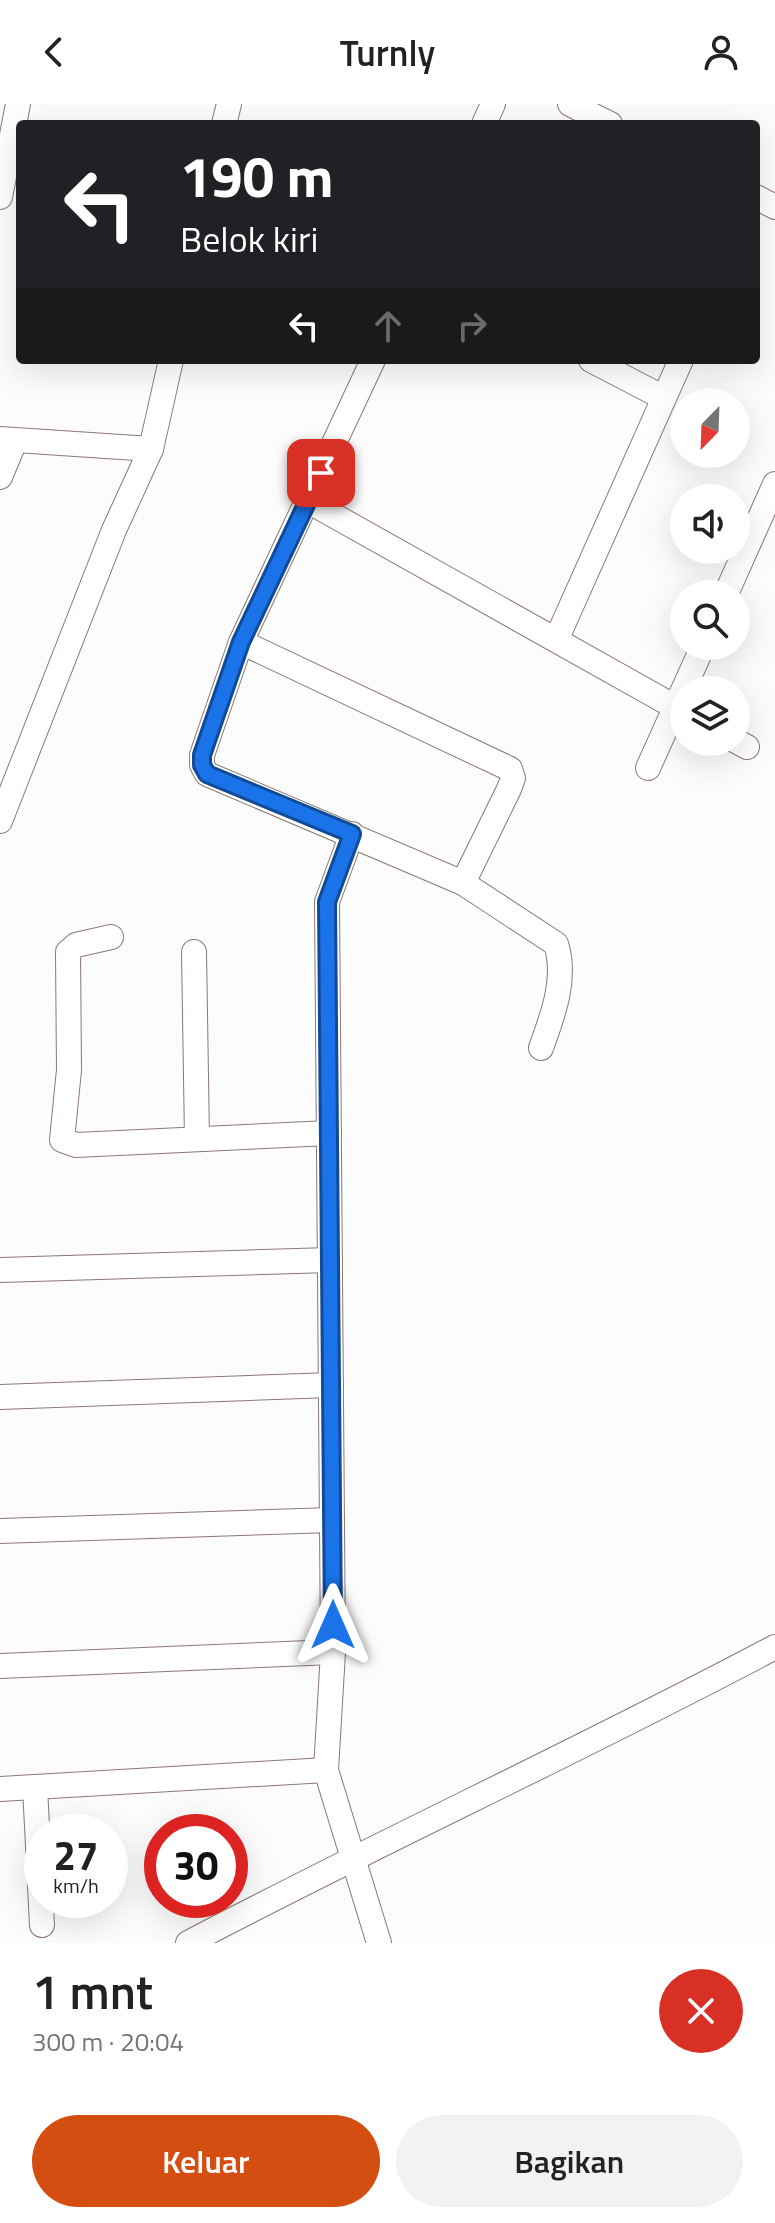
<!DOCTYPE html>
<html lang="id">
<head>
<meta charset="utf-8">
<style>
  body { margin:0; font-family:"Titillium Web",sans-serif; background:#f2f2f2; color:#222; height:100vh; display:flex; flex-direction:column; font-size:30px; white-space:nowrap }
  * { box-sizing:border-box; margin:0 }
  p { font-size:26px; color:#767676 }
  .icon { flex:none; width:44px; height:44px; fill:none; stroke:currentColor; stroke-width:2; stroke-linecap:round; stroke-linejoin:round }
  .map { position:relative; height:1839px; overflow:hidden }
  .drawer { display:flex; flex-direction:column; background:#fff; flex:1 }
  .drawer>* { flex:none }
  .guide { position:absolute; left:16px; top:16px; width:744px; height:244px; border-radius:8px; box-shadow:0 8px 32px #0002; background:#202124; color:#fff; overflow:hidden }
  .needle { width:52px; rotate:203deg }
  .buttons { position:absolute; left:670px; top:284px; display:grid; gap:16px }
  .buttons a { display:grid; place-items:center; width:80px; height:80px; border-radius:50%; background:#fff; box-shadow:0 8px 32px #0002; font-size:40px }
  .speed { position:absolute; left:24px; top:1710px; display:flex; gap:16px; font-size:40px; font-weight:700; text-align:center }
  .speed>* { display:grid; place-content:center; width:104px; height:104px; border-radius:50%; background:#fff; box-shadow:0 8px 32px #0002; line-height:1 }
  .speed small { font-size:20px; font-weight:400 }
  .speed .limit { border:12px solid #d22; background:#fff; color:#111 }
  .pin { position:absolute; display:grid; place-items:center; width:68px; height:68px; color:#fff; margin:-34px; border-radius:16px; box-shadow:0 4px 12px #0006 }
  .me { position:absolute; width:88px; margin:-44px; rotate:0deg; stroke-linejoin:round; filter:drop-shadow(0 0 6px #0008) }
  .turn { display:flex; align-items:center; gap:28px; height:168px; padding:0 32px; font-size:36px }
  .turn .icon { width:104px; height:104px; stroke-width:2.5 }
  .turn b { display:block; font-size:56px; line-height:68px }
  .lanes { display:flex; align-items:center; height:76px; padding:0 32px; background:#0003; justify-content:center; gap:40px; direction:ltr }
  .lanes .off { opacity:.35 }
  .round { display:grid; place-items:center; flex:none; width:84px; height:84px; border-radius:42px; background:#f2f2f2 }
  .headline { display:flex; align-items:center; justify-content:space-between; height:136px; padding:0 32px }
  h1 { font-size:48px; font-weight:600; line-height:60px }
  .button { display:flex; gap:16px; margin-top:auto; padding:16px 32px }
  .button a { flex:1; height:92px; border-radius:48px; background:#d44e12; color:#fff; font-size:32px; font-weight:600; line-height:92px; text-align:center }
  .button a+a { background:#f2f2f2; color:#222 }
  header { display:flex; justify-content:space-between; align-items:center; height:104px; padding:0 32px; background:#fff; font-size:36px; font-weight:600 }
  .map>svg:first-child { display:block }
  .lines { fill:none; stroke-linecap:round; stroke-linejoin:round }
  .minor-casing { stroke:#8d7871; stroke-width:26 }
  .minor { stroke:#fff; stroke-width:24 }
  .route-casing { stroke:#114b97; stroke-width:20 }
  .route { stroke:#1a73e8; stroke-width:14 }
</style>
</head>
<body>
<header><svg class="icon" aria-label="back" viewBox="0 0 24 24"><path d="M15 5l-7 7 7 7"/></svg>Turnly<svg class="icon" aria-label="person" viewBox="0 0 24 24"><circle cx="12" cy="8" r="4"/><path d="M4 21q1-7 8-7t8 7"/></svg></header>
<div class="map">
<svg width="775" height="1839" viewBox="0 0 775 1839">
  <rect width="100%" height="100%" fill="#fbfcfb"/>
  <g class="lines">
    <defs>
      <g id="minor">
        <path d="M570,0l40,20"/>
        <path d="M224,20l5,-20"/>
        <path d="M484,20l9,-20"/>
        <path d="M0,93l18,-93"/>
        <path d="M756,93l19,10"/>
        <path d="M591,256l73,38"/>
        <path d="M0,335l151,10"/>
        <path d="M0,373l15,-36"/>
        <path d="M308,397l376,211"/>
        <path d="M726,490l49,-110"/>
        <path d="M557,534l124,-278"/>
        <path d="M241,538l269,127 3,9 -4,11 -46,94 -256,-109 -5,-9v-10l39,-113 132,-282"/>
        <path d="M736,637l11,6"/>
        <path d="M648,664l55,-122"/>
        <path d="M0,717l114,-291 37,-81 20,-89"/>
        <path d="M352,730l-25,68 6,750 -7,118 53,173"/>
        <path d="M463,779l93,61c11,34 -3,71 -15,104"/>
        <path d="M111,833l-35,8 -8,7 1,118 -7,70 14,5 253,-12"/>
        <path d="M194,848l3,187"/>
        <path d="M0,1166l330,-10"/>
        <path d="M0,1293l331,-12"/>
        <path d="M0,1427l332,-11"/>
        <path d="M0,1562l333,-14"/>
        <path d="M35,1683l7,138"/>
        <path d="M0,1685l326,-19"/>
        <path d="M188,1839c194,-102 393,-193 587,-296"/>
      </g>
    </defs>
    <use href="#minor" class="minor-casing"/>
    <use href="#minor" class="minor"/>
  </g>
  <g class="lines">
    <defs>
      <path id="route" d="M321,369l-80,169 -39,113v10l5,9 145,60 -25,68 6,723"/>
    </defs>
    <use href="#route" class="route-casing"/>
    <use href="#route" class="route"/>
  </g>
</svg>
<div class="buttons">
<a><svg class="needle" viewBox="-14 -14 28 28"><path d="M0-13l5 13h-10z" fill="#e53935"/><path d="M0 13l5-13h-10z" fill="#767676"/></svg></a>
<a><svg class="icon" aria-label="sound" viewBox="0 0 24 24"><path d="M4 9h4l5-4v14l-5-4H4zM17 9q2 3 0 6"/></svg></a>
<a><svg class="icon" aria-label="search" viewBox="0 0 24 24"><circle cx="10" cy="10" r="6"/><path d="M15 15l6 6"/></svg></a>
<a><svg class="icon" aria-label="layers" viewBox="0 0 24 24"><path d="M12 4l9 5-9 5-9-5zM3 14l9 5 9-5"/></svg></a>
</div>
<div class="speed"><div>27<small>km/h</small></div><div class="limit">30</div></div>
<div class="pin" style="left:321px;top:369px;background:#d93025"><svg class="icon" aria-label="arrive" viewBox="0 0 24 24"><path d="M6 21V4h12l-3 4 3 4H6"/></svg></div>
<svg class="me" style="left:333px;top:1521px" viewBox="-20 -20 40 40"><path d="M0-17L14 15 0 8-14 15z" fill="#1a73e8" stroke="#fff" stroke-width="4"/></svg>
<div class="guide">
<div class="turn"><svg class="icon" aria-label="left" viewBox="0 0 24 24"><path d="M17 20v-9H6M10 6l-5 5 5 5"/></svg><div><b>190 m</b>Belok kiri</div></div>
<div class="lanes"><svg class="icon" aria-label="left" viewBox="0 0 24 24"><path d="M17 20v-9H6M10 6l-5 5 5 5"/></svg><svg class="icon off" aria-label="ahead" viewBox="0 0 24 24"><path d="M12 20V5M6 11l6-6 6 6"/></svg><svg class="icon off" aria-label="right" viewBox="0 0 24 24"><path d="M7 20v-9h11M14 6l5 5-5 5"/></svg></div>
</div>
</div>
<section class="drawer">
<div class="headline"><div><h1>1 mnt</h1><p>300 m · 20:04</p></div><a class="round" style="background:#d93025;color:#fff"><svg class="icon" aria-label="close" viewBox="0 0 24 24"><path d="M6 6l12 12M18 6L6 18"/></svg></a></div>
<div class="button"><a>Keluar</a><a>Bagikan</a></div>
</section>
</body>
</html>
